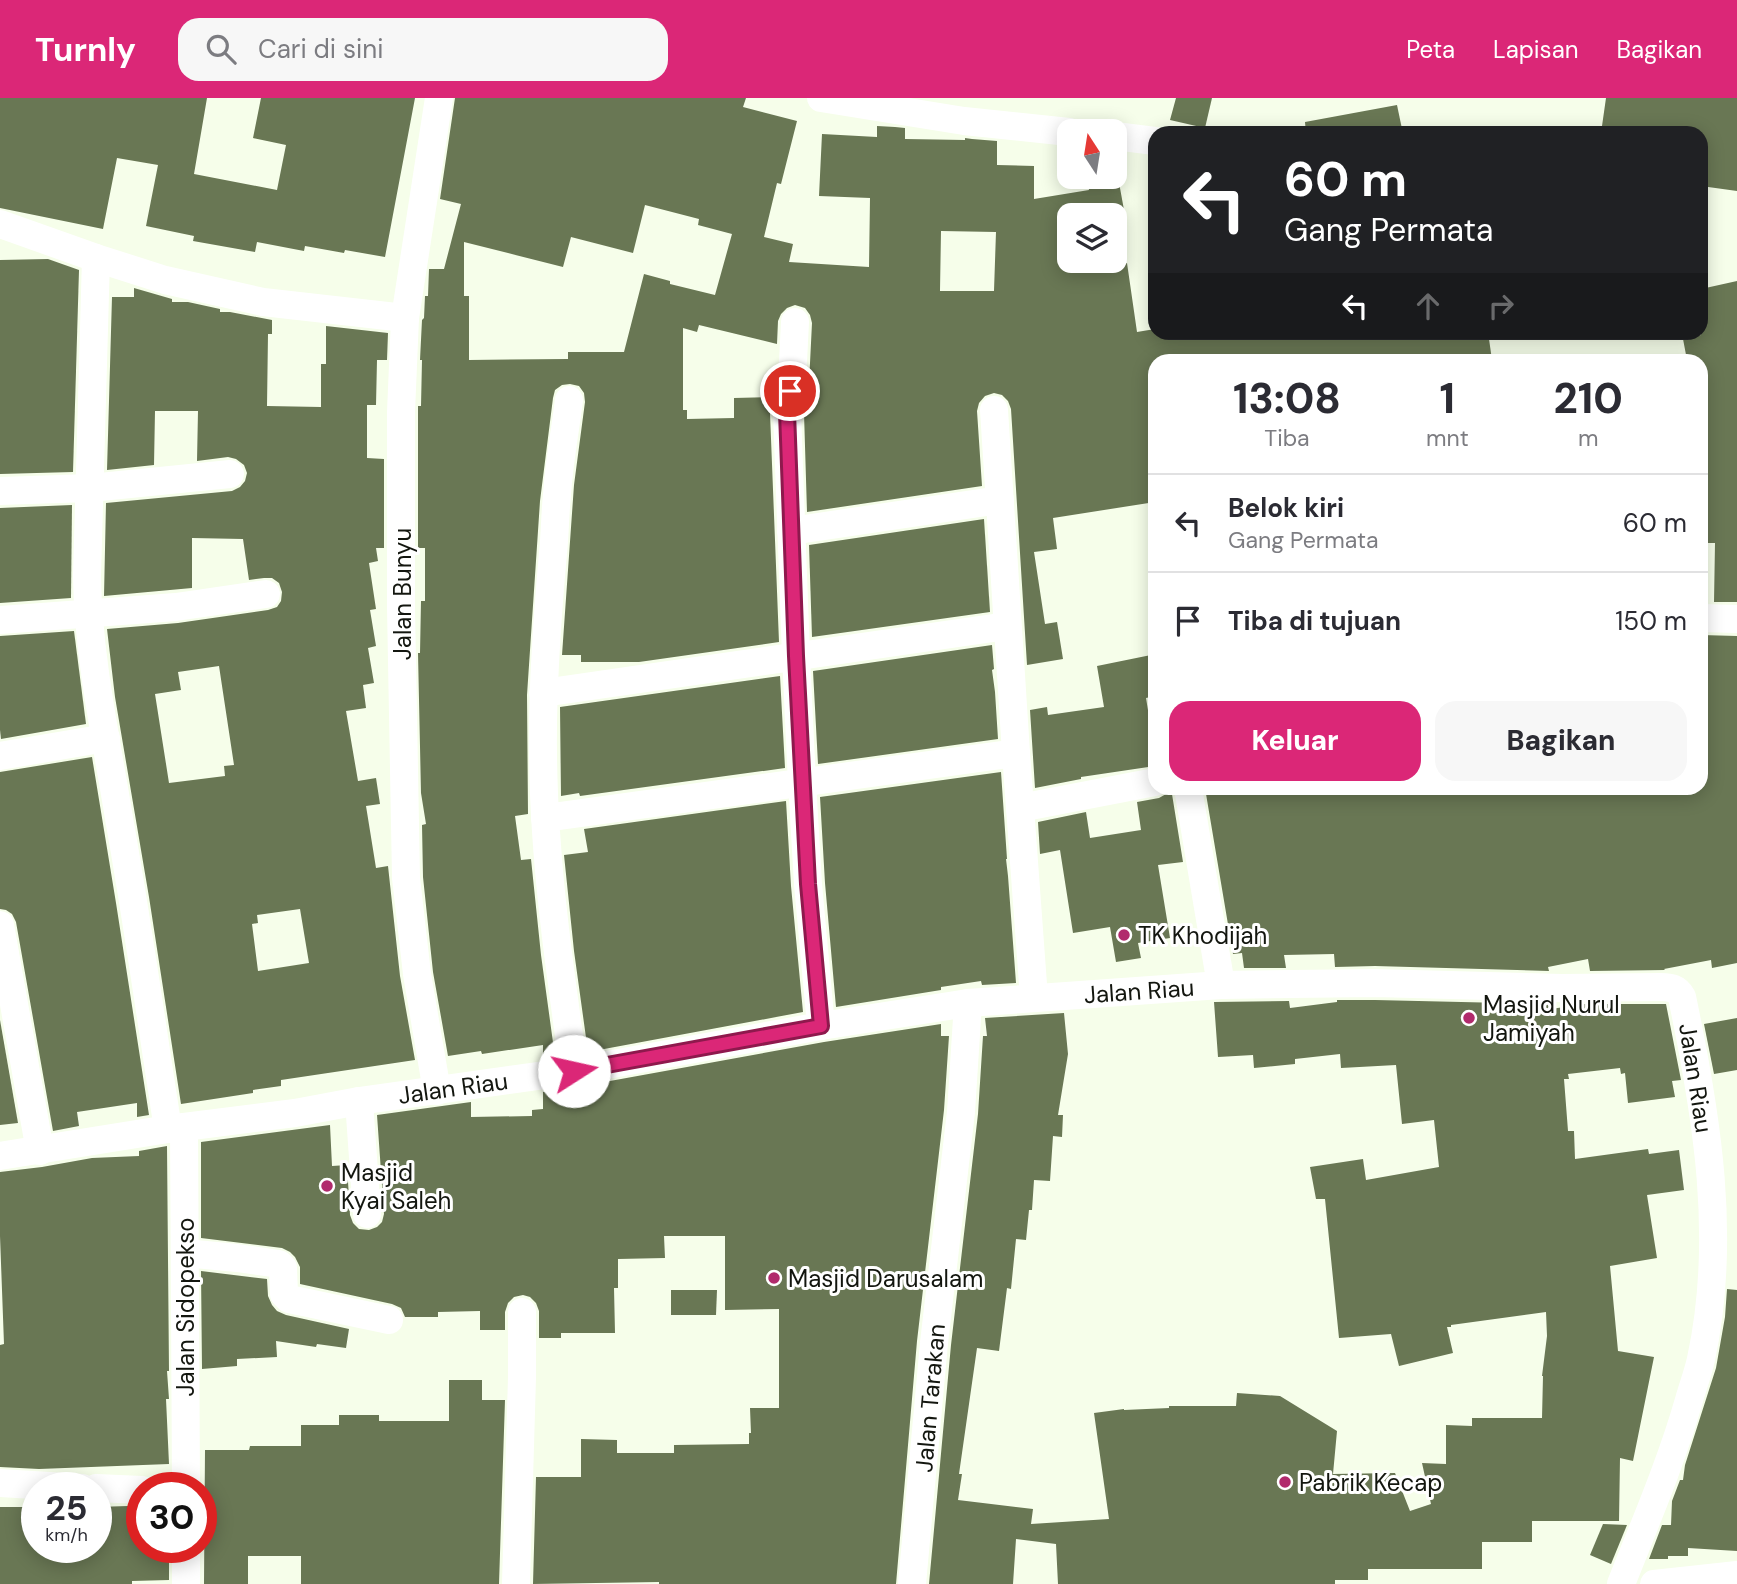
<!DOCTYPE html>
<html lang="id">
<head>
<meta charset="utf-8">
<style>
  body { margin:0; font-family:"DM Sans",sans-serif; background:#f7f7f7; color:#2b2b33; height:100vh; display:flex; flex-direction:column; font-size:26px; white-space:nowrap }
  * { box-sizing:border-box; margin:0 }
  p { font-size:23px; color:#7c7c81 }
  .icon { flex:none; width:38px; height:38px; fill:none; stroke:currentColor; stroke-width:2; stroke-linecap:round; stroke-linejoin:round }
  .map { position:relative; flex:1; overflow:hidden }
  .panel { position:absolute; left:1148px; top:256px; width:560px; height:441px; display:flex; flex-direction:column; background:#fff; border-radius:21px; box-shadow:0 4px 18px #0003 }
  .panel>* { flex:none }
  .guide { position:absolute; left:1148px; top:28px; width:560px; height:214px; border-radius:21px; box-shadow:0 4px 18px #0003; background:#202124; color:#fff; overflow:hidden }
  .needle { width:46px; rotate:348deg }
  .tools { position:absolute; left:1057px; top:21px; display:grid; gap:14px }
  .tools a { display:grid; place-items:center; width:70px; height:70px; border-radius:14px; background:#fff; box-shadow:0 4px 18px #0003; font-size:35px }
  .speed { position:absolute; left:21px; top:1374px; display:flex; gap:14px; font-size:35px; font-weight:700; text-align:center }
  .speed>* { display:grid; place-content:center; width:91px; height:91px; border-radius:50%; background:#fff; box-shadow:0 4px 18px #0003; line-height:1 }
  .speed small { font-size:18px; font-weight:400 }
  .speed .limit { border:10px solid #d22; background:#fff; color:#111 }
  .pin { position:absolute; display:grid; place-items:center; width:60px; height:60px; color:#fff; margin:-30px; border:4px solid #fff; border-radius:50%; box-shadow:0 2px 7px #0007 }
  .me { position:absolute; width:77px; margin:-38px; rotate:80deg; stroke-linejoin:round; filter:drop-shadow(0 0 5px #0008) }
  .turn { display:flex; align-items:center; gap:24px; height:147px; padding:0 21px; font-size:32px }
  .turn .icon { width:91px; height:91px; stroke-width:2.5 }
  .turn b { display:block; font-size:49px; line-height:60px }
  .lanes { display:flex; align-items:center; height:66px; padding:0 21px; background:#0003; justify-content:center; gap:35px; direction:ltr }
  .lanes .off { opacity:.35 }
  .eta { display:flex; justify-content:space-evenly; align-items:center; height:119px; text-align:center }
  .eta b { font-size:42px; font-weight:800; line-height:49px }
  .cta { display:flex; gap:14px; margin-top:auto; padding:14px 21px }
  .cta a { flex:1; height:80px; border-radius:21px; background:#db2777; color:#fff; font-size:28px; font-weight:800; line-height:80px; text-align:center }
  .cta a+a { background:#f7f7f7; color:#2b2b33 }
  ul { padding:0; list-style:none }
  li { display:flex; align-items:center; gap:21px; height:98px; padding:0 21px; border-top:2px solid #e1e1e2 }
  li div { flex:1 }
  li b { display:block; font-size:26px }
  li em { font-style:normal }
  header { display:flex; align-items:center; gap:42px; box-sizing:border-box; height:98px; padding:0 35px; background:#db2777; color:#fff }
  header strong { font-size:33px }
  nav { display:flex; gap:38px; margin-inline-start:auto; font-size:24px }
  .search { width:490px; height:63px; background:#f7f7f7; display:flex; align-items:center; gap:18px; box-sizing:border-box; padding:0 24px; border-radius:21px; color:#7c7c81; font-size:26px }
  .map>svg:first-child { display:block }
  .building { fill:#697754; fill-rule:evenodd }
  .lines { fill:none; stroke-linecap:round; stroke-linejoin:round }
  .minor { stroke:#fff; stroke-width:28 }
  .route-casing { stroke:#8e194d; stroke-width:18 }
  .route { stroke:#db2777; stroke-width:12 }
  .poi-dot { fill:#b12a6c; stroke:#fff; stroke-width:2.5 }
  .labels { text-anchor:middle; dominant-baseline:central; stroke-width:6; stroke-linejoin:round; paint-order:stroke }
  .street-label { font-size:24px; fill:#13160f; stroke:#fff }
  .poi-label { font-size:24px; fill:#13160f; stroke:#fff; text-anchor:start }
</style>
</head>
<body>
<header>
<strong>Turnly</strong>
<div class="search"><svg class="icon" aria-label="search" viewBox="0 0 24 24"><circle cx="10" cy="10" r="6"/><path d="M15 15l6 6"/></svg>Cari di sini</div>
<nav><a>Peta</a><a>Lapisan</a><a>Bagikan</a></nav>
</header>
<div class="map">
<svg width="1737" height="1486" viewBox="0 0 1737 1486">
  <rect width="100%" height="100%" fill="#f6feea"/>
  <g class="building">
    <path d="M0,0h207l-13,76 83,16 9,-45 -33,-7 8,-40h154l-30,159 -40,-7 -1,3 -39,-7 -1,5 -47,-9 -2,10 -62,-11 1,-5 -48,-10 12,-61 -41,-7 -14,71 -103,-21z"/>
    <path d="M455,0h291l-3,9 54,14 -16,63 -4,-1 -13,54 29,7 -4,18 80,5 1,-69 -51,-2 3,-62 55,3v-11l18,1 10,1v11l60,1v-2l7,1 25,2v24l37,1v33l55,-9 -2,-13h31l6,33 -30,5h-25v48l11,-2 1,9 46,-7 10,69 18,-3v3h333l4,28h-337v142l-102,16 4,31 -23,3 11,72 12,-2 6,37 -36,6 -16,-256 -3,-8 -6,-6 -8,-2 -9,3 -6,7 -2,8 5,75 -175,26 -3,-99 5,-30 3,-60 -2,-8 -5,-7 -10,-3 -8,3 -6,6 -3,7 -1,23 -78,-19 -2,7 -14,-4v82h4v9l47,-1v-20l39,-1 -3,16 9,229 -140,20h-58v-7h-19l12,-170 11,-83 -1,-9 -5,-7 -9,-2 -8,1 -7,5 -2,8 -13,103 -13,194 1,119 -13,2 6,44 10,-1 10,96 14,102 -12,2v-14l-61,9 -1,-3 -33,5 -15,-84 -10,-95 -1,-52 4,-1 -5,-31 -3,-140h2l1,-52h4v-53h-7v-142h3l1,-46h-2l2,-40 2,-2 1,-22h3l1,-27h15l17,-65 -21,-5zM645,107l54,14 -1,6 34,9 -17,61 -45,-11v-3l-26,-7 -20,78h-56v7l-99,1v-64h-5v-54l99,25 8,-30 62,16zM941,133l55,1 -2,59h-54z"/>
    <path d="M1176,0h36l-7,30 -35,-8z"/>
    <path d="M1606,0h131v93l-36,-5v-53h-100z"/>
    <path d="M1397,7l5,24 -20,4h-76l-1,-11z"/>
    <path d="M48,161l31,11 -6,202 -73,2v-214z"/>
    <path d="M1737,183v321h-23l1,-59h-14v-183h-14l-4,-21 18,-4v-46z"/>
    <path d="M134,190l38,11v3h16l32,7v3h10l42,8v14h-4l-1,72 54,1v-43h5v-38l62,7 -1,27h-10l-1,45h-9v53l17,1v89h-8l2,13 -9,2 7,46 -6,1 6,36 -8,2 6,35 -11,2 3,23 -20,3 12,70 18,-3 4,26 -14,2 10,62 12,-2 12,110 15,84 -134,20v6l-28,4v3l-72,11 -32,-207 -34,-200 -8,-68 71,-6 90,-13 9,-3 4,-6 1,-9 -3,-9 -7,-5h-8l-15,2 -6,-41 -51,-1v50l-88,8 2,-93 126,-12 8,-4 5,-6 2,-8 -3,-8 -8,-6 -8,-2 -31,4 1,-50h-43l-1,54 -47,5 5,-173h22zM219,568l15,99 -10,1 1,10 -56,7 -14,-89 26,-4 -3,-18zM300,811l9,54 -51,8 -6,-47 6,-1 -1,-8z"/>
    <path d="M72,407l-1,93 -71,5v-95z"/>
    <path d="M984,421l6,93 -178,25 -3,-92z"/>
    <path d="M74,533l12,93 -85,15 -1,-9v-94z"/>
    <path d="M1701,537l36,1v327l-25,5 -1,-8 -47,9 1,1 -75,1 -2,-12 -40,8 1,4 -174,-5 -40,1 -1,-13 -50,1 2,13h-42l-2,-15 -9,1 -28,-166h496z"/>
    <path d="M992,547l2,24 -2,1 3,22 3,47 -180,25 -5,-93z"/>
    <path d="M1151,557l4,27v14l-9,2 9,55v13l-74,11v2l-46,9 -5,-78 17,-3 1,8 56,-8 -7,-41z"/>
    <path d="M780,578l5,92 -205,28 -1,-3 -18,3 -1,-89z"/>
    <path d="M92,659l24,146 33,212 -12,2v-14l-60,9 2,14 -26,5 -37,-209 -4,-8 -6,-4 -6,-1v-137z"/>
    <path d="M1001,674l6,87h-1l2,17 8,107 -34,2 -1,-4 -40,6v3l-105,17 -11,-124 -5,-86z"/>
    <path d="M1171,690l12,74 -25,3 12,73 -32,5 3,15 -25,4 -6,-35 -37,6 -13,-83 -20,4 -2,-32 48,-10 4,26 51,-8 -4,-28 22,-4 7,-4z"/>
    <path d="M786,703l5,85 12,126 -215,40 -14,-101 -10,-96 24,-3 -4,-23z"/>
    <path d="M1337,902h38l175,4 1,5 33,-5h82l15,76 -9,1 3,16 -47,6 -3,-30 -4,1 -1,-6 -52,6 1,5h-5l4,52h6l1,28 73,-10 1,5 30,-4 5,40 -37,5 10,63 -47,8 8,85 36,6 -21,104 -13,-3 -1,63h-87v21h-50v27h-114v11h-33v4h-277l-2,-40 -40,-5 -3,45h-84l22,-239 27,-231 5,-78h4l-2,-18 79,-5 4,41 -10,61h5l-1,22 -9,-1 -3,45 -16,-1 -2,30h-3l-3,30 -10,-1 -5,50 -4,-1 -8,63 -22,-3 -18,126h3l-4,26 75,9 -2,15 78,-5 -15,-106 30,-4v1l45,-2v-2h67l1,-13 43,3 57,35 -4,43 62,-1 15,38 21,-7 -9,-41 24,1v-39l26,1v-8h70l1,-42h-1l5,-40 -1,-24 -95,13v2h-4l6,26 -54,13 -8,-32 -52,4 -14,-139h-9l-6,-32 53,-8 3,21 73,-13 -5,-47 -32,4 -6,-59 -55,3 -1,-14 -45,5v5l-41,4 -1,-13 -35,2 -4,-55 75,-1 1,7 47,-6z"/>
    <path d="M1737,920v52l-23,4 -10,-50z"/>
    <path d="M0,922l18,103 -18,2z"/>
    <path d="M941,926v12h8l-5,74 -27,231 -21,243h-237v-2l-126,2 3,-107h45v-38l36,1v13h57v-8l75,-1v-11h2l-1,-25h29v-99l-54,1v-74h-61l1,22 -47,1v29h-4l1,45h-54v5h-22v-27l-3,-8 -6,-6 -7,-2 -9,2 -6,6 -3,9v18h-25v-19l-42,1v5h-33l-4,-9 -9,-4 -92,-20v-17l-5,-10 -5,-5 -8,-4 -81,-10v-96l129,-17 2,41 15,-1 3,50 3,8 6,6 10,1 8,-3 5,-5 2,-8 -7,-99 94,-13v15l61,-1v-6l11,-1v-17l34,-5 247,-45z"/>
    <path d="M167,1048l2,225h-2l2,28h-3l3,65 -130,5 -39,-2v-122l4,-1 -4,-108v-64l42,-5 50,-9 47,-2v-5z"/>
    <path d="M201,1173l66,8 1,17 4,9 5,6 9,4 63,14 -3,19 -29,-4 -1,3 -40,-6 1,16 -40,2v7l-35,3z"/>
    <path d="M1727,1191l10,1v261l-49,-3v8h-20v3h-19l13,-34h9l1,-24 8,-21h3l2,-15 31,-97 9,-51z"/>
    <path d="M671,1192h46l-1,25h-45z"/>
    <path d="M449,1282h33v20h23l-6,184h-198v-28h-53v28h-44l1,-134h44l1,-4h51v-21h38v-10h40v6h70z"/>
    <path d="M128,1408v3h14v38h27v33l-37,1v3h-132v-77h37v40h59v-40z"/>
    <path d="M1603,1426l24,1 -16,39 -21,-9z"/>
  </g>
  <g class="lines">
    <g class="minor">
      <path d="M821,0l143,23 105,11"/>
      <path d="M1115,38l40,5"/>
      <path d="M0,126l96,34 69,22 98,22 142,16"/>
      <path d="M96,160l-9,318c1,81 20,167 33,248 18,101 32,203 48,305"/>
      <path d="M795,224l-3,60 -5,30 9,244 6,126 6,102 13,142"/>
      <path d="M569,302c-4,32 -10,63 -12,95 -2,19 -2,39 -4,58 -6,67 -11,134 -10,201 1,108 16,211 31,317"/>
      <path d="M994,312l22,343 18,245"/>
      <path d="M0,393l90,-3 140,-14"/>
      <path d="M791,433l209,-31"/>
      <path d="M1701,520l36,1"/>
      <path d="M0,522l176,-13 90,-13"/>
      <path d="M543,595l464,-67"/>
      <path d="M0,658l106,-18"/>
      <path d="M1188,690l33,197"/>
      <path d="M1020,710l135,-26"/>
      <path d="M545,720l471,-65"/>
      <path d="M0,827l40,226"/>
      <path d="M437,993l-20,-117 -11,-96 -5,-271v-195l4,-94 34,-220"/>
      <path d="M359,1003l8,113"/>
      <path d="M184,1029l2,361"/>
      <path d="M0,1058l168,-27 127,-16 64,-12 215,-30 247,-45 147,-23 253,-18 154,-2 187,5 99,-1c9,0 16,1 21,10 25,119 45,242 19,362 -3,14 -8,27 -12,41 -18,63 -44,123 -68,184"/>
      <path d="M185,1155l52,5 42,6 4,4 1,26 5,5 100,21"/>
      <path d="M0,1385l82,5"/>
      <path d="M96,1390l46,2"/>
      <path d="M186,1449v37"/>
      <path d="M516,1486l6,-207v-65"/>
      <path d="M912,1486l22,-241 27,-231 7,-109"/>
      <path d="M1654,1486l83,-9"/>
    </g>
  </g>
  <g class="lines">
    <defs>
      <path id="route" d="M574,973l247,-45 -13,-142 -4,-77 -8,-151 -9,-244 3,-21"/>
    </defs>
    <use href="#route" class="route-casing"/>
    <use href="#route" class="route"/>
  </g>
  <g class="poi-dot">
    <circle cx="1124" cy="837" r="7"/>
    <circle cx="1469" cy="920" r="7"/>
    <circle cx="327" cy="1088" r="7"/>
    <circle cx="774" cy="1180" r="7"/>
    <circle cx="1285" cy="1384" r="7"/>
  </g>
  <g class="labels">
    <g class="street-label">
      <text transform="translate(402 496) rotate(-90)">Jalan Bunyu</text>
      <text transform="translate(1139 893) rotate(-4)">Jalan Riau</text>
      <text transform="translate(1696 980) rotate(81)">Jalan Riau</text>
      <text transform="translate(453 990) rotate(-8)">Jalan Riau</text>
      <text transform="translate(185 1209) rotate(-90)">Jalan Sidopekso</text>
      <text transform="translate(930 1300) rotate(-85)">Jalan Tarakan</text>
    </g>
    <g class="poi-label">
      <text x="1138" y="837">TK Khodijah</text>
      <text x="1483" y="906">Masjid Nurul<tspan x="1483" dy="28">Jamiyah</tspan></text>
      <text x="341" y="1074">Masjid<tspan x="341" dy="28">Kyai Saleh</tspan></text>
      <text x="788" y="1180">Masjid Darusalam</text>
      <text x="1299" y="1384">Pabrik Kecap</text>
    </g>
  </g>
</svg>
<div class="tools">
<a><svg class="needle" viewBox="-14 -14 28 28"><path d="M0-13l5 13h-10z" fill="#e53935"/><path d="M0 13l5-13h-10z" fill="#7c7c81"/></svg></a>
<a><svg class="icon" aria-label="layers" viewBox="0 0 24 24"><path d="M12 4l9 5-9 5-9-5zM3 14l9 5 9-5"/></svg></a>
</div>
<div class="speed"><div>25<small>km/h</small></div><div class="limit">30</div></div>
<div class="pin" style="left:790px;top:293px;background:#d93025"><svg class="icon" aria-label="arrive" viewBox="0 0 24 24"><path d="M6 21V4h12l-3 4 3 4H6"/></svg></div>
<svg class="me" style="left:574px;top:973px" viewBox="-20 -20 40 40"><circle r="19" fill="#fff"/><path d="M0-13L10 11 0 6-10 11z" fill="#db2777"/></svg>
<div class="guide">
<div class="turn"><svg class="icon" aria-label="left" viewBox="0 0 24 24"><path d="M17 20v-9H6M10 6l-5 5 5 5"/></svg><div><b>60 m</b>Gang Permata</div></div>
<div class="lanes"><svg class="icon" aria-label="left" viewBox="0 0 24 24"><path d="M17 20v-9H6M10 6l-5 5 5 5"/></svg><svg class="icon off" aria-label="ahead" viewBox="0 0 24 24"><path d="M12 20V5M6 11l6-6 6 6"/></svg><svg class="icon off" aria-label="right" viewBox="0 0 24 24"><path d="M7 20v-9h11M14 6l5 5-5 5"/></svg></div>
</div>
<section class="panel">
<div class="eta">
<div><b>13:08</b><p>Tiba</p></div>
<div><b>1</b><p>mnt</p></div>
<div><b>210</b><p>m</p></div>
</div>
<ul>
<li><svg class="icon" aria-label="left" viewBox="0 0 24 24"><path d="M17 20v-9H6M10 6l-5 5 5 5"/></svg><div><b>Belok kiri</b><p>Gang Permata</p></div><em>60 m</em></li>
<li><svg class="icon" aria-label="arrive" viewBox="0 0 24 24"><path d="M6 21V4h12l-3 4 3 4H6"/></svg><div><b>Tiba di tujuan</b></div><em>150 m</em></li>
</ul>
<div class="cta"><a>Keluar</a><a>Bagikan</a></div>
</section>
</div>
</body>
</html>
